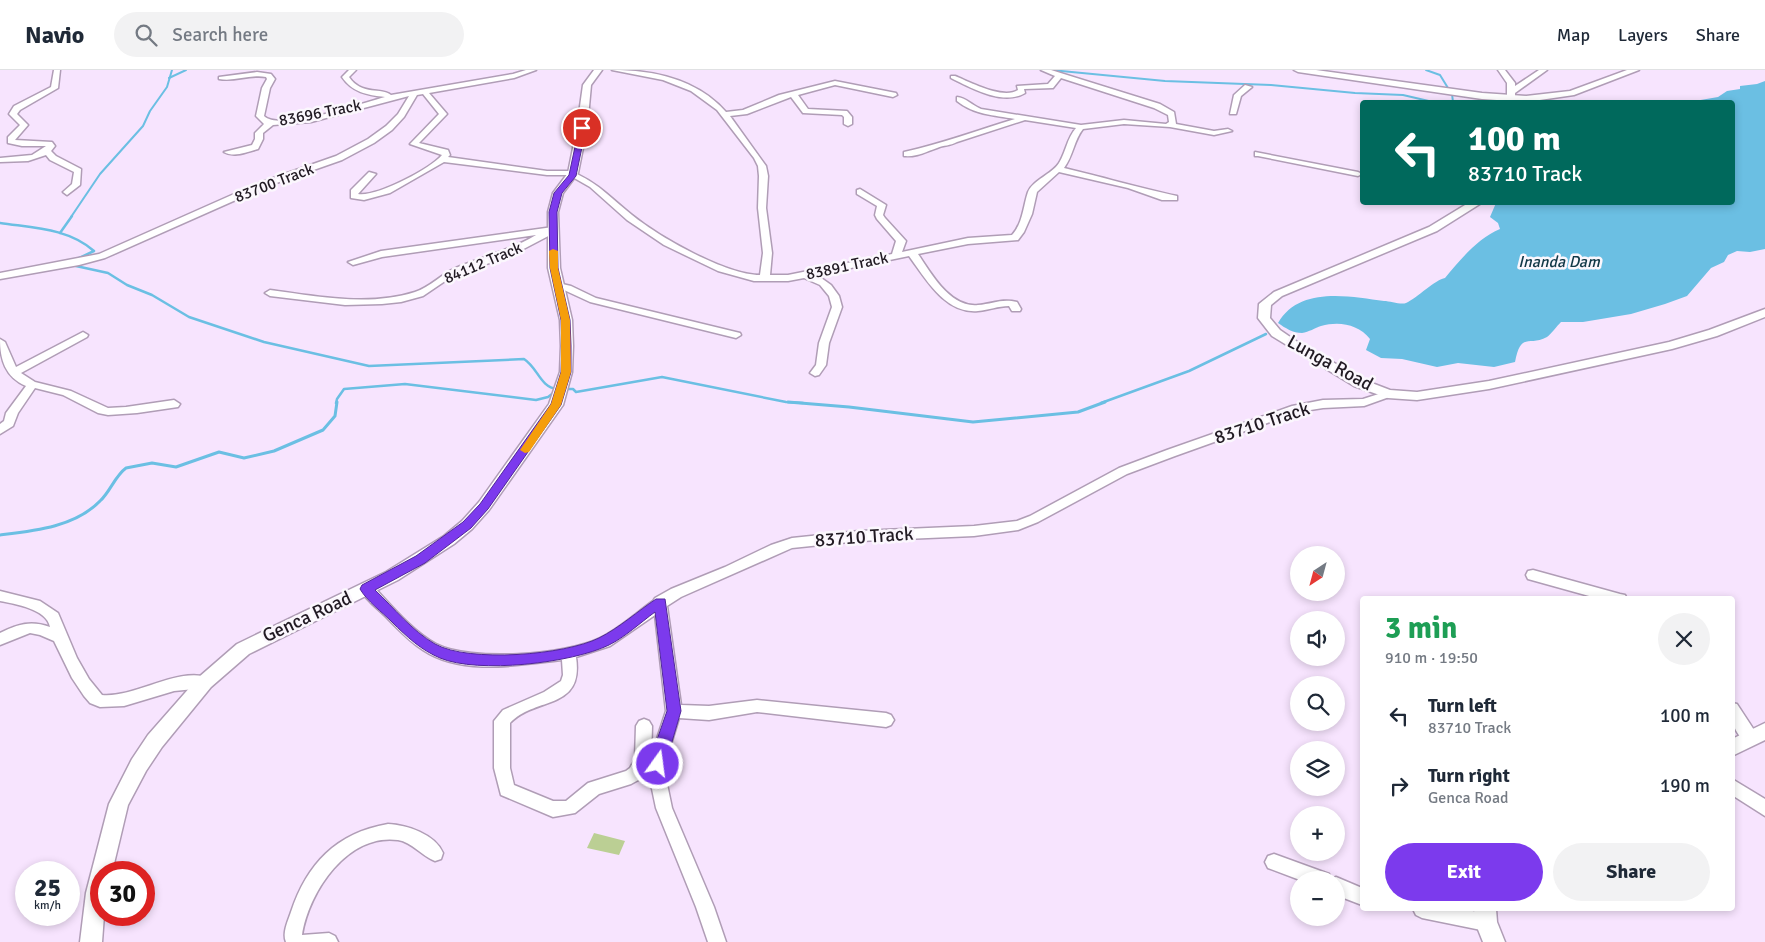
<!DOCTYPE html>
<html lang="en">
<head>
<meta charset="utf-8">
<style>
  body { margin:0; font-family:Signika,sans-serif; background:#f2f2f3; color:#1f2937; height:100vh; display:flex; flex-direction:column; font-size:19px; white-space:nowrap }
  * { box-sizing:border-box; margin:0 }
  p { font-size:16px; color:#747a83 }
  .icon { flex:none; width:28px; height:28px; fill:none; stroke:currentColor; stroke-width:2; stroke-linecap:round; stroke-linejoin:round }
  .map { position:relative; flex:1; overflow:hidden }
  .panel { position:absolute; left:1360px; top:526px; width:375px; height:315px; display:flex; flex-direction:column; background:#fff; border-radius:5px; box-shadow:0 2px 8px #0003 }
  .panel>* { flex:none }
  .guide { position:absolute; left:1360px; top:30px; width:375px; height:105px; border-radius:5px; box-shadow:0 2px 8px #0003; background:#00695c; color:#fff; overflow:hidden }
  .needle { width:32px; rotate:216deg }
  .controls { position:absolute; left:1290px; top:476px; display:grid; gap:10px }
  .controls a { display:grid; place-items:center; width:55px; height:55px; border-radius:50%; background:#fff; box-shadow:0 2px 8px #0003; font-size:25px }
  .speed { position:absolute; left:15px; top:791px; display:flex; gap:10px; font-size:25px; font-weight:700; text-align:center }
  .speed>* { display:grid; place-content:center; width:65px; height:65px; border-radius:50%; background:#fff; box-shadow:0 2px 8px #0003; line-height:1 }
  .speed small { font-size:12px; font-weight:400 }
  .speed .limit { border:8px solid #d22; background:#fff; color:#111 }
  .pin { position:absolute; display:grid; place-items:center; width:42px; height:42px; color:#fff; margin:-21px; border:2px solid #fff; border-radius:50%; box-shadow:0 1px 5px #0007 }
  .me { position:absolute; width:55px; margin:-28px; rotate:14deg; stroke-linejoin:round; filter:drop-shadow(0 0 4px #0008) }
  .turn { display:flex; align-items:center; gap:18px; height:105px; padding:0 25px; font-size:22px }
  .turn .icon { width:65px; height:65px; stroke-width:2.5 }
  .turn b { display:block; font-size:35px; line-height:42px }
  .round { display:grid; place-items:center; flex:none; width:52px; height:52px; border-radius:26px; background:#f2f2f3 }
  .summary { display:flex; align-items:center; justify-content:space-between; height:85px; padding:0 25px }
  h1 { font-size:30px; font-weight:800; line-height:38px; color:#1e9e55 }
  .cta { display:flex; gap:10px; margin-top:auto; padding:10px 25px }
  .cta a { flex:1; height:58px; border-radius:30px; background:#7c3aed; color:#fff; font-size:20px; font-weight:800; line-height:58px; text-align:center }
  .cta a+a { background:#f2f2f3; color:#1f2937 }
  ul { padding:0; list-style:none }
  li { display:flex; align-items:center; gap:15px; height:70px; padding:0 25px }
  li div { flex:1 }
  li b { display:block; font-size:19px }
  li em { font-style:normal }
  header { display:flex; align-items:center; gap:30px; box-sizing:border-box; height:70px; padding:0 25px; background:#fff; border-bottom:1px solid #e0e1e3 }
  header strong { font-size:24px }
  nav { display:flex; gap:28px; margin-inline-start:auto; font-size:18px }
  .search { width:350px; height:45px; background:#f2f2f3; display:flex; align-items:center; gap:12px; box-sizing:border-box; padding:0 18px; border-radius:28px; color:#747a83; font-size:19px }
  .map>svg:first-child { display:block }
  .green { fill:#bbcf94 }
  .water { fill:#6bbfe3 }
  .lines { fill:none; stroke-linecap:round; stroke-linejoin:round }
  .stream-far2 { stroke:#6bbfe3; stroke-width:2 }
  .stream-far1 { stroke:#6bbfe3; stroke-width:2.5 }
  .stream { stroke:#6bbfe3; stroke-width:3 }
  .minor-casing { stroke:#b09db6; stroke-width:3 }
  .tertiary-casing { stroke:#b09db6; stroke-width:3 }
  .minor { fill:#fff; fill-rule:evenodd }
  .tertiary { fill:#fff; fill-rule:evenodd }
  .route { fill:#7c3aed; stroke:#51269a }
  .slow { fill:#f59e0b }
  .labels { text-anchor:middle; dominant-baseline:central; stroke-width:5; stroke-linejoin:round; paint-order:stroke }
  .far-street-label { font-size:16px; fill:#211a23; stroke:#fbf7fd }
  .far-water-label { font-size:16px; font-style:italic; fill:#113847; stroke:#fbf7fd }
  .street-label { font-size:19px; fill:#211a23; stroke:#fbf7fd }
</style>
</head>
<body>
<header>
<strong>Navio</strong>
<div class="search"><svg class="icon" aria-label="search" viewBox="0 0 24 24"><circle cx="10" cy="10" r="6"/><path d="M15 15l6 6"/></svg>Search here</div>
<nav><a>Map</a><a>Layers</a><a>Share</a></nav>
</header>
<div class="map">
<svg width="1765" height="872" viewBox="0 0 1765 872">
  <rect width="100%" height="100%" fill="#f7e4fe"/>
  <path class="green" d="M594,763l31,8 -6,14 -32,-7z"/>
  <path class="water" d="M1765,11v168l-15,3 -13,-1 -9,4 -4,7 -13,6 -24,28 -22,8 -34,10 -48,8h-22c-4,4 -10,12 -14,15 -18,10 -26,-6 -32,25l-21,5 -36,-4 -21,4 -35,-8 -21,-1 -15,-8 4,-11c-12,-15 -31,-18 -49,-13 -6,2 -12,6 -19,7 -9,0 -17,-5 -24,-10 21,-37 71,-27 106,-22 6,0 17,4 22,2 11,-5 30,-24 39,-25 15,-18 33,-40 55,-49l-2,-6 -8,-6 6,-14 236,-1v-100h-43l29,-5 9,-6 13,-2v-3l17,-2z"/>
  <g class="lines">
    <g class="stream-far2">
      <path d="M1051,0l114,11 106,4 84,8 48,2 30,7"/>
      <path d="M1426,0l14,5 8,13"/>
      <path d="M169,8l17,-8"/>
      <path d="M1452,24l1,8"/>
      <path d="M71,147l29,-43 43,-48 7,-15 17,-24 5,-17"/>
    </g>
    <g class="stream-far1">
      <path d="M0,153c33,5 68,5 94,28l-17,8"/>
      <path d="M60,163l12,-17"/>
      <path d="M76,196l32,7 19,12 25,10 37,22 75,25 105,24 155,-7c14,9 16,28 33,30"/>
      <path d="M567,319h6l3,3 86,-15 124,25 17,1"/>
      <path d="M336,333l1,-4 7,-10 61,-5 131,16 12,-3 8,-6"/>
      <path d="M1101,333l88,-32 77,-37"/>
    </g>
    <g class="stream">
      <path d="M788,332l61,5 124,15 105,-10 27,-10"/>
      <path d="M0,465c34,-4 75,-8 100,-34 10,-9 15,-25 26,-33l26,-5 24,4 43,-15 25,6 30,-7 49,-21 12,-14 2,-14"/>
    </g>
    <defs>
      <g id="minor">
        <path d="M54,0h6l-2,18 -38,22 -3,4 11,11 -13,15 37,2 3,4 -4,5 5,5 25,13 -1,16 -13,10 -4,-3 9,-8 2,-12 -24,-12 -4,-5 -18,6 -28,1v-4l32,-3 14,-9h-24l-14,-3v-6l12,-12 -11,-11 5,-8 37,-19z"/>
        <path d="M349,0h7l-7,7c13,19 33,10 42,18l122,-21 13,-4h10l-22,8 -85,15 18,21 -28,29 29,7 2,5 -2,2 99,14h29l1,3c23,11 35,25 55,41 27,22 94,60 128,60l3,-22 -5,-45 1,-32 -1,-10 -4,-8 -37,-48 -26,-19 -28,-11 -51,-10c42,0 85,9 114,42l17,-2 36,-15 56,-14 61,12 1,2 -4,2 -58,-12 -37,10 10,14 39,2 5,6v7l-4,2 -4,-2v-7l-2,-2 -39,-2 -12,-16 -44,17 -17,2 36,50 2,10 -2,32 6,45 -2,22h18l104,-21 4,-13 -19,-22 -2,-4 2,-9 -20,-12v-4l3,-1 26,16 -3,10 2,3 21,23 -4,11 66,-14 44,-3c11,-12 11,-28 16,-43 5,-12 24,-18 31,-29 7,-11 8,-25 17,-35l-51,-8 -68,22c-7,4 -13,3 -20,6 -12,4 -19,9 -33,8v-4c37,-8 74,-22 111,-33 -22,-4 -40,-4 -58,-18v-4c8,0 16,9 24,12l100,16 43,-5 42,4 3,-2 -1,-7 -14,-7 -93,-30 -8,10 -29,1 1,4c-22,13 -54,-5 -74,-15v-2h4c15,6 48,24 63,14l-1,-4 31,-2 7,-8 -14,-6h10l109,34 14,8 2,12 38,7 14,-2 4,2 -18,4 -44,-8 -46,-3 -41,5c-9,11 -10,27 -19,39 38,9 76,20 113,28v4h-15l-34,-12 -69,-16 -22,20 -5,22 -8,18 -6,8 -50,4 -50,10c13,19 32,54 60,51 14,-1 24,-7 39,-3l4,7 -1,2h-8l-3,-5c-11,0 -20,4 -31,5 -33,3 -52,-32 -69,-55l-92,19 14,10 8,11 3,11 -13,36 -3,22 -7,10 -4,1 -5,-3 6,-8 3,-22 13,-36 -3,-11 -9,-11 -16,-7 -16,3h-34l-36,-10 -54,-26 -37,-25 -37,-33 -21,-12h-22l-103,-13 -54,31 -26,7 -13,-2v-8l18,-18 7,2 -18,20c19,3 72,-25 84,-39l-32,-11 29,-30 -16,-20 -6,1 -13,22 -12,13 -18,13 -32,17 -77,27 -160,71 -26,7 -79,14v-6l99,-19 160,-71 77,-27 32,-17 18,-13 12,-12 11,-18 -98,26 -38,3 -10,8v6l-5,10c-11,3 -24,9 -34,3l28,-7 3,-6v-6l9,-9 -8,-8 6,-28 5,-9 -1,-2c-16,-3 -31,5 -47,2v-2l38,-5 14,2 4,5 -5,9 -6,28c17,16 98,-13 121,-19 -18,-2 -33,-5 -43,-20z"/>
        <path d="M1498,0h7l10,13v3l24,-16h8l-32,23v5l-4,2 -4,-2v-15z"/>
        <path d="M1245,15l7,2 -11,9 -5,18h-6l4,-19z"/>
        <path d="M1255,82l103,20 4,2 -4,2 -100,-20h-3z"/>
        <path d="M553,157l4,3 -1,2 -42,22 -63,23 -28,19 -22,6 -19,2 -37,1 -75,-9 -5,-3 5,-3c47,6 98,17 145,2 16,-5 27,-19 43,-25 27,-11 53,-17 78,-32l-154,22 -29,8 -5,-3 33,-11z"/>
        <path d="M558,213l13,3 25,12 144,35 1,2 -5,3 -146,-36 -26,-12 -9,-2v-4z"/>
        <path d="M83,262l5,3 -1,2 -66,36 14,9 36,9 37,17 18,-1 48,-7 6,4 -2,3 -41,6 -29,2 -10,-2 -35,-18 -28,-7 -17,25 -5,13 -13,8v-10l4,-3 2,-8 20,-27c-21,-9 -26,-27 -26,-47l5,3 11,25z"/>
        <path d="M1388,321l6,3 -2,2 -28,10 -41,2 -25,4 -123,44 -48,18 -89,48 -20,8 -44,6 -115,5 -67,7 -111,49 -14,9 14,99 28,1 48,-6 129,13 5,2 3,5 -3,5 -5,2 -129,-15 -48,8 -30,-2 -11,36 -1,30 5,24 42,99 12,35h-18l-12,-35 -40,-99 -5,-24 1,-30 14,-43 -11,-96 -45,31 -34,11c8,54 -40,39 -66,66v45l4,17 39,16h13l22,-18 38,-12 4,-3 5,-9 1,-33 3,-5 5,-2 5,2 3,5 -1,34 -9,18 -11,6 -32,10 -24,19 -22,4 -52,-22 -7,-27v-47l9,-11 41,-18 17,-11 2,-6 -1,-15c-44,5 -100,16 -139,-10 -13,-8 -23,-19 -34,-30 -9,-10 -23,-19 -29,-31l2,-4 5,-1 5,1c19,20 40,46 64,59 35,18 129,11 164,-6 19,-9 36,-25 53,-37l2,-3 16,-9 54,-22 46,-22 21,-7 67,-7 115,-5 43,-5 13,-5 89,-48 48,-18 125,-44 31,-6 40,-1z"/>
        <path d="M1533,500l87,24 5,1 2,4h-27l-72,-20 -2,-4 2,-4z"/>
        <path d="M0,521l40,10 18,12 19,45 12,21 13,16c34,3 76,-29 108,-17l2,4 -2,4 -5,2 -31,3 -50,15 -24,1 -10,-4 -6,-7 -12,-18 -18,-37 -14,-6 -10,-2 -30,12v-12c18,-9 31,-13 50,-6 -3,-18 -35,-23 -50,-26z"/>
        <path d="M1732,633l5,1 19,29 3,5 -3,5c-11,4 -19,-9 -23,-19 -2,-6 -1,-15 -1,-21z"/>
        <path d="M1732,709l33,20v17l-33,-21z"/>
        <path d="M388,754c19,1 47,10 55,29l-2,6 -6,2c-13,-5 -23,-19 -37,-21 -50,-7 -89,51 -96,95l27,-2 6,3 3,6h-52c-4,-9 2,-21 5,-30 16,-48 45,-79 97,-88z"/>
        <path d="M1274,784l55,20 2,5 5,-2 26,11v17l-26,-10v-15h-36l-32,-12 -3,-6 3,-6z"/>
        <path d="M1413,839h52l27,7 3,6 -3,6 -6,3 -64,-13 -6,-3z"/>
      </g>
      <g id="tertiary">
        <path d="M594,0h8l-11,15 -4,43 -9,45 -15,20 -5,19 2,56 12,52 1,26 -1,26 -9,33 -74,105 -17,19 -18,15 -56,36 -149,74 -38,33 -49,60 -16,24 -18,34 -16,67h-11v43h3l-2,27h-22l6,-49 23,-89 23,-45 16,-24 51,-58 38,-33 149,-72 58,-36 18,-15 17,-19 70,-98 11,-32 1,-26 -1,-26 -12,-52v-56l5,-19 15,-20 9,-45 6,-43z"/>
        <path d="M1294,0h22l166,23 44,3 44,-5 57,-21h12l-65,25 -48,7 -44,-3 -184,-27z"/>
        <path d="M1470,132h13l-46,29 -155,65 -11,9 -1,13 10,12 16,11 68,39 26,10 27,2 72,-11 180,-39 40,-12 56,-21v8l-48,19 -45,13 -183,40 -72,11 -29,-2 -34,-12 -82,-50 -14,-18 1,-14 15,-12 155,-65z"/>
        <path d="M1765,653v17l-33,16v-17z"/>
        <path d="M1474,839h22l1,13 8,20h-22l-8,-20z"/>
      </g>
    </defs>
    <use href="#minor" class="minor-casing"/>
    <use href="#tertiary" class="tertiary-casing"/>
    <use href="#minor" class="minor"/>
    <use href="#tertiary" class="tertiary"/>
  </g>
  <path class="route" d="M582,56l4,2 -10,48 -14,17 -5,19 1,56 12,52 1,26v26l-10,33 -73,104 -17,19 -46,35 -50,27c19,18 37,41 60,54 34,19 130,11 164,-6 20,-10 39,-27 57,-39h9l16,112 -17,58 -6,1 -5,-1 -2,-5 1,-10 15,-43 -12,-99c-15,11 -30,25 -46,33 -37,18 -131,29 -169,13 -19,-8 -33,-21 -48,-36 -10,-10 -25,-21 -32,-33l2,-4 54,-29 47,-34 17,-18 71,-100 10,-32 1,-26 -1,-26 -11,-52 -1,-56 5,-19 15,-18 10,-47z"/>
  <path class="slow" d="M553,179l5,2v17l12,52 1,52 -10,33 -32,47 -4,1 -5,-3 31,-46 10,-32v-52l-11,-52 -1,-17z"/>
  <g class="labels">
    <g class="far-street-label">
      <text transform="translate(320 43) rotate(-11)">83696 Track</text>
      <text transform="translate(274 113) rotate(-21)">83700 Track</text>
      <text transform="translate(483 193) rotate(-23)">84112 Track</text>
      <text transform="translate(847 196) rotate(-12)">83891 Track</text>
    </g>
    <g class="far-water-label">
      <text x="1559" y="192">Inanda Dam</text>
    </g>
    <g class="street-label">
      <text transform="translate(1330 293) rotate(29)">Lunga Road</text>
      <text transform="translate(1262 353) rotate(-18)">83710 Track</text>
      <text transform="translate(864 467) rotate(-4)">83710 Track</text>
      <text transform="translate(307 547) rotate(-25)">Genca Road</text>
    </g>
  </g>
</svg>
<div class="controls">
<a><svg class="needle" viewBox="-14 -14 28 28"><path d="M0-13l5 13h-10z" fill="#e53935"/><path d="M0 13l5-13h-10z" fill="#747a83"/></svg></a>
<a><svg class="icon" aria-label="sound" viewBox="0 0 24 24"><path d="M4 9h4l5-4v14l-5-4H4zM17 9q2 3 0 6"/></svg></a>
<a><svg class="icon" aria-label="search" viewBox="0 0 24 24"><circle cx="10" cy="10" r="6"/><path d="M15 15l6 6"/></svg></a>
<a><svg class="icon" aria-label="layers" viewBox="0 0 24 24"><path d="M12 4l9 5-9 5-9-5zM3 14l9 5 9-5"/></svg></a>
<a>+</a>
<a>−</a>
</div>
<div class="speed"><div>25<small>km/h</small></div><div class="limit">30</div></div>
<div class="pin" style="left:582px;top:58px;background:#d93025"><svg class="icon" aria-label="arrive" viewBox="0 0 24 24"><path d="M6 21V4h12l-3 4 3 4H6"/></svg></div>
<svg class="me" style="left:658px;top:694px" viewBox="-20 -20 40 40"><circle r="17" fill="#7c3aed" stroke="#fff" stroke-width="3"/><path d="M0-11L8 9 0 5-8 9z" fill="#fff"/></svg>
<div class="guide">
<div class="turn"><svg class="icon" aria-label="left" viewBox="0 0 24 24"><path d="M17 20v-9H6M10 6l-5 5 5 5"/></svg><div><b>100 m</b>83710 Track</div></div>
</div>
<section class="panel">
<div class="summary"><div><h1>3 min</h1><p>910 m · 19:50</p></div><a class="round"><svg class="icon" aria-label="close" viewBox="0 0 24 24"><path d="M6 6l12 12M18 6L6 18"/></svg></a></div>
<ul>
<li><svg class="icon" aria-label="left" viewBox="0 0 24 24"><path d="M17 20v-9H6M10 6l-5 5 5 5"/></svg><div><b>Turn left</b><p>83710 Track</p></div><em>100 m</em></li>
<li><svg class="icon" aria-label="right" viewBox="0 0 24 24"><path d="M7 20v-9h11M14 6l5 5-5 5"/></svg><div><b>Turn right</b><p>Genca Road</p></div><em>190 m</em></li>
</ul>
<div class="cta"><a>Exit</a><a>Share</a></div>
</section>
</div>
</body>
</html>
